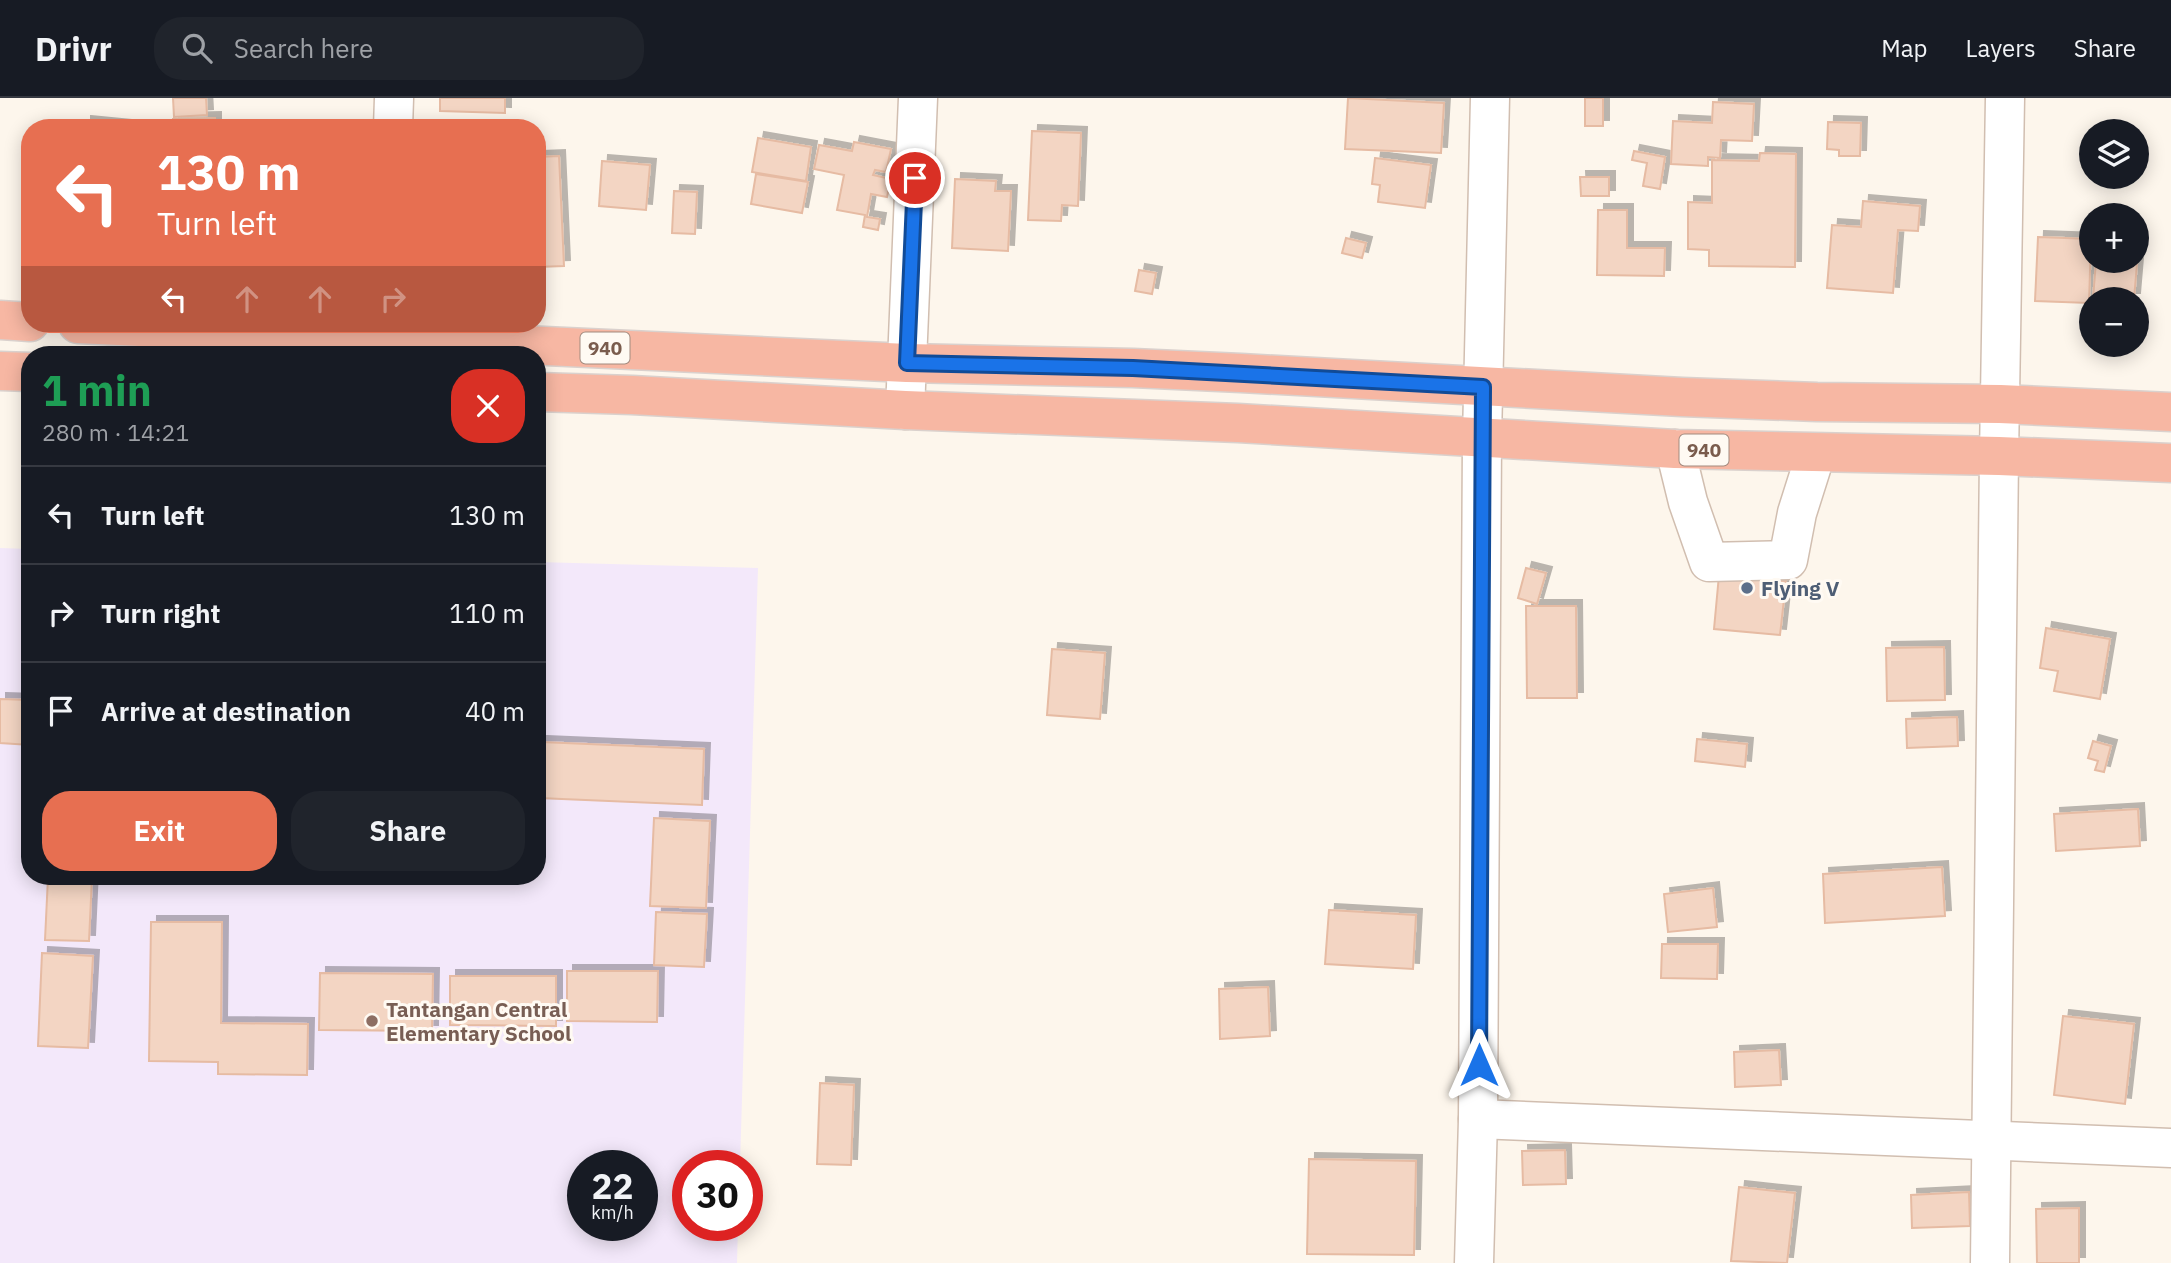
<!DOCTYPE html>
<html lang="en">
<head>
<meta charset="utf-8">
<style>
  body { margin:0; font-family:"IBM Plex Sans",sans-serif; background:#20242c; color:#f1f3f6; height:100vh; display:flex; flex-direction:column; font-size:26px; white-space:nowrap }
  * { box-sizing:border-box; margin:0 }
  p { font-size:23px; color:#9ea1a6 }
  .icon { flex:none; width:38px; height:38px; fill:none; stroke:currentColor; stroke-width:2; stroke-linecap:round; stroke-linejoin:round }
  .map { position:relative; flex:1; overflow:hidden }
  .sheet { position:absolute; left:21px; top:248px; width:525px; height:539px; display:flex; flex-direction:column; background:#171b24; border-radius:28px; box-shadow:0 4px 18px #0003 }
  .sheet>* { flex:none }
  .guide { position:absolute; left:21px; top:21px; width:525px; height:214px; border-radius:28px; box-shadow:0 4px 18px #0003; background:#e76f51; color:#fff; overflow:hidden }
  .controls { position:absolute; left:2079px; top:21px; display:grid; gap:14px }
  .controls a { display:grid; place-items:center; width:70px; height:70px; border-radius:50%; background:#171b24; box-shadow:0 4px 18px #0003; font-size:35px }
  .speed { position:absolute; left:567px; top:1052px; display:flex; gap:14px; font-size:35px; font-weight:700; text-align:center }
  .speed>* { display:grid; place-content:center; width:91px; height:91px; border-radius:50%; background:#171b24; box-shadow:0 4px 18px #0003; line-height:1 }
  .speed small { font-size:18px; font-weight:400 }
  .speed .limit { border:10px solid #d22; background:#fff; color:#111 }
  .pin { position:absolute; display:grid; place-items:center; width:60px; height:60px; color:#fff; margin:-30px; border:4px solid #fff; border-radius:50%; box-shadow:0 2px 7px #0007 }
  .me { position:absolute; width:77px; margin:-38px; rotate:0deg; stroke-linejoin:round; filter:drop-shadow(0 0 5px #0008) }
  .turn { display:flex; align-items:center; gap:24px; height:147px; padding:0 21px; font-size:32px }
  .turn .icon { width:91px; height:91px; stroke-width:2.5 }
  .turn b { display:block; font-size:49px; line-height:60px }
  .lanes { display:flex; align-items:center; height:66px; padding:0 21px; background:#0003; justify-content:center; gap:35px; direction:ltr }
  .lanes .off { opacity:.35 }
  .round { display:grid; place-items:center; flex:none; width:74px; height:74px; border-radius:28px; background:#20242c }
  .head { display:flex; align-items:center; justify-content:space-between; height:119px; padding:0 21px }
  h1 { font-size:42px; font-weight:700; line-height:52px; color:#1e9e55 }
  .primary-button { display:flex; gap:14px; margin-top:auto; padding:14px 21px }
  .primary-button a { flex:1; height:80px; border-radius:28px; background:#e76f51; color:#fff; font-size:28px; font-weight:700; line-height:80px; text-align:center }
  .primary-button a+a { background:#20242c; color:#f1f3f6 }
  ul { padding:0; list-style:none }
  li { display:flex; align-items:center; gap:21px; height:98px; padding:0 21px; border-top:2px solid #363941 }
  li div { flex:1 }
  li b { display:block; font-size:26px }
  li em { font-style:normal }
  header { display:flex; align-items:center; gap:42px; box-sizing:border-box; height:98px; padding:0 35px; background:#171b24; border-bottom:2px solid #363941 }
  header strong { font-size:33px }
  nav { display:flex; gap:38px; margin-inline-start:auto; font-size:24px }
  .search { width:490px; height:63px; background:#20242c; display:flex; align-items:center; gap:18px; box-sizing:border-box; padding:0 24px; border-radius:28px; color:#9ea1a6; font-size:26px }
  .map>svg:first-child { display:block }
  .education { fill:#f3e8fa; fill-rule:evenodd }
  .building { fill:#f3d5c3; stroke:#e6bba3; stroke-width:2; filter:url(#shadow) }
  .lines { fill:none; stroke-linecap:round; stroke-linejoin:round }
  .minor-casing { stroke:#d1beb0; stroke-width:41 }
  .highway-casing { stroke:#dad1cd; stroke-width:41 }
  .minor { stroke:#fff; stroke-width:38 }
  .highway { stroke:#f7b7a3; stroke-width:38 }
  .route-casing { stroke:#114b97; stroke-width:18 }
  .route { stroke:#1a73e8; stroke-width:12 }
  .service-dot { fill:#5c6f8a; stroke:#fffaf3; stroke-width:2.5 }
  .education-dot { fill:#8d6e63; stroke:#fffaf3; stroke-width:2.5 }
  .labels { text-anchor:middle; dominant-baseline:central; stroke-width:6; stroke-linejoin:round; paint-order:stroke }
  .shield { fill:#fffaf3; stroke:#a28b7f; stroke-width:2 }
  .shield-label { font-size:19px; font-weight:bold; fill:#7a5c4d }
  .service-label { font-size:21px; font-weight:bold; fill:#4e5e75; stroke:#fffaf3; text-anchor:start }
  .education-label { font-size:21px; font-weight:bold; fill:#785e54; stroke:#fffaf3; text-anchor:start }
</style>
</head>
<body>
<header>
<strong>Drivr</strong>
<div class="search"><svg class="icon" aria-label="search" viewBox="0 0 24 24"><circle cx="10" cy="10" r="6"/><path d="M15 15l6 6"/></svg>Search here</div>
<nav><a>Map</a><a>Layers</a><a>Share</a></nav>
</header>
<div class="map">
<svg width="2171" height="1165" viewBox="0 0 2171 1165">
  <defs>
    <filter id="shadow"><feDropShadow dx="6" dy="-6" stdDeviation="0" flood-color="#0004"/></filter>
  </defs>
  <rect width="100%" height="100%" fill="#fdf6ec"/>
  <path class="education" d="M0,450l30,1v328h507v-315l221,6 -18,597 -52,1v59h50l-1,38h-737zM583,1068h59v59h-59z"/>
  <g class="building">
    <path d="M173,0h33l1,17 -33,2z"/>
    <path d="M440,0h65v15l-65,-2z"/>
    <path d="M1348,0l96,5 -3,50 -96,-4z"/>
    <rect x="1585" y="0" width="18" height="28"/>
    <path d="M1713,4l41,2 -2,37 -31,-1 -1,18 -12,-1v9l-37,-2 2,-43 39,2z"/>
    <path d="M215,20v10h-42v-9z"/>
    <path d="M85,24l42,4 -1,2h-41z"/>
    <path d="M1828,24l33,1 -1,33h-21v-6l-12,-1z"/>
    <path d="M1032,33l49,2 -3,73 -16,-1 -1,16 -33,-1z"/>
    <path d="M758,40l53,9 -5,34 -54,-9z"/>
    <path d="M854,44l37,7 -5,23 -11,-2 -2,5 18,4 -4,18 -16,-3 -4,23 13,2 -2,11 -15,-3 2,-12 -28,-5 7,-35 -30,-6 5,-24 33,6z"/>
    <path d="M1634,53l31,6 -5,32 -17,-3 4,-23 -15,-3z"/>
    <path d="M1760,55l36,1 -1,113 -86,-1v-16l-21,-1v-47l24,1v-43l47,1z"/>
    <path d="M559,58l5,110 -27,1v-110z"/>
    <path d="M1375,60l56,7 -6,43 -47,-6 2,-17 -8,-1z"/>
    <path d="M602,63l48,4 -4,45 -47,-4z"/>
    <path d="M756,76l52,8 -6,31 -51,-9z"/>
    <path d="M1580,79h29v19h-28z"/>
    <path d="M955,81l41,2 -1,10h16l-3,60 -56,-3z"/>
    <path d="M674,93l23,1 -2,42 -23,-1z"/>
    <path d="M1863,103l57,5 -2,25 -20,-1 -5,63 -66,-5 5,-63 29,2z"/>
    <path d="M1598,112h29v38h38l-1,28 -67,-1z"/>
    <path d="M2038,139l53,2 -2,64 -54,-2z"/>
    <path d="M1346,140l20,5 -4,15 -20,-5z"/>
    <path d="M2137,154h1l-4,47h-41l3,-38h41z"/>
    <path d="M1139,172l17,3 -4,21 -17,-3z"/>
    <path d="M1526,470l20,5 -9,31 -19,-6z"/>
    <path d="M1719,477l67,6 -6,54 -66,-6z"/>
    <path d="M1526,508h50l1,92h-50z"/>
    <path d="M2046,530l64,11 -10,60 -46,-8 4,-20 -18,-3z"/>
    <path d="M1944,549l1,53 -58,1 -1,-53z"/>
    <path d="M1052,551l53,4 -5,66 -53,-4z"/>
    <path d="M0,601l30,1v45l-30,-2z"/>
    <path d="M1957,619l1,29 -51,2 -1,-29z"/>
    <path d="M1697,641l50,5 -2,23 -50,-6z"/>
    <path d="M2093,643l18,5 -7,26 -9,-2 3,-9 -10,-3z"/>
    <path d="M541,644l163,7 -2,56 -163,-7z"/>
    <path d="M2138,711l2,37 -84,5 -2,-37z"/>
    <path d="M654,720l56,3 -4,87 -56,-2z"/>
    <path d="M1942,769l3,49 -120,7 -2,-49z"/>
    <path d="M48,779h44l-3,64 -44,-1z"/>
    <path d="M1713,790l4,39 -49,5 -4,-38z"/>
    <path d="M1329,812l87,5 -3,54 -88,-5z"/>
    <path d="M656,814l51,2 -3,53 -50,-2z"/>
    <path d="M151,824h71l-1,101 87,1 -1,51 -89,-1v-12l-69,-1z"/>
    <path d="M1662,846h56l-1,35 -56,-1z"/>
    <path d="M42,855l51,3 -5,92 -50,-2z"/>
    <path d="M567,873h91l-1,51 -90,-1z"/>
    <path d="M320,875l113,1 -1,57 -113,-1z"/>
    <path d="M450,878h106v50l-106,-1z"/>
    <path d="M1268,889l2,49 -50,3 -1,-50z"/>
    <path d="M2063,918l71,8 -9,80 -71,-9z"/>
    <path d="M1779,952l2,35 -46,2 -1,-35z"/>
    <path d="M820,985l34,2 -3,80 -34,-1z"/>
    <path d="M1565,1052l1,34 -43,1 -1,-34z"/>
    <path d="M1309,1061l107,2 -2,94 -107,-1z"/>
    <path d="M1739,1089l56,6 -8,70 -56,-2z"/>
    <path d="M1969,1094l1,34 -58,2 -1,-33z"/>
    <path d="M2079,1110v55h-42l-1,-54z"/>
  </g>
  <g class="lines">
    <defs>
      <g id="minor">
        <path d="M393,30l1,-30"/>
        <path d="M905,312l13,-312"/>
        <path d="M1675,351l13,53 21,60 79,-2 9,-47 19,-60"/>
        <path d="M1478,1021l693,29"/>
        <path d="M1474,1165l4,-144 4,-681 8,-340"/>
        <path d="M1990,1165l9,-807 6,-358"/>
      </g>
      <g id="highway">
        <path d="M0,222l30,2"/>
        <path d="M78,226l829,39 226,5 108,5 441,24 135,5 183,2 171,8"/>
        <path d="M0,273l30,1"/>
        <path d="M537,294l95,3 273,15 333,13 437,26 324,7 172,7"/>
      </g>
    </defs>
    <use href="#minor" class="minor-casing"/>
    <use href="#highway" class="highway-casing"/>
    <use href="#minor" class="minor"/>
    <use href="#highway" class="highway"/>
  </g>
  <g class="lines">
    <defs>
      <path id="route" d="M915,80l-8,185 226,5 350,19 -4,678"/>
    </defs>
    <use href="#route" class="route-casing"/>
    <use href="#route" class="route"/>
  </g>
  <circle class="service-dot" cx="1747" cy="490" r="7"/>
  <circle class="education-dot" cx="372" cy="923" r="7"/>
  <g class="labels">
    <g class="shield">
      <rect x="580.5" y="234.5" width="49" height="31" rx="5"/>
      <rect x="1679.5" y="336.5" width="49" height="31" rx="5"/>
    </g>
    <g class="shield-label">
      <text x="605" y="250">940</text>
      <text x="1704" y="352">940</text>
    </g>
    <g class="service-label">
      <text x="1761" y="490">Flying V</text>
    </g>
    <g class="education-label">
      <text x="386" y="911">Tantangan Central<tspan x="386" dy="24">Elementary School</tspan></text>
    </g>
  </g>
</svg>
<div class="controls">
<a><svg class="icon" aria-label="layers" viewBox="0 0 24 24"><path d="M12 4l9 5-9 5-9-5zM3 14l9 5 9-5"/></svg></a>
<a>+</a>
<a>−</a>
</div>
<div class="speed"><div>22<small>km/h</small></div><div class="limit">30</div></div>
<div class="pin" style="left:915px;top:80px;background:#d93025"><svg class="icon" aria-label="arrive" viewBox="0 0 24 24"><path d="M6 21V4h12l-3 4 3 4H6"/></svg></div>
<svg class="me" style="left:1479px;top:967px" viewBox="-20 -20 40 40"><path d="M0-17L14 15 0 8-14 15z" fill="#1a73e8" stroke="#fff" stroke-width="4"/></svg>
<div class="guide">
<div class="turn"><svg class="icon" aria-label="left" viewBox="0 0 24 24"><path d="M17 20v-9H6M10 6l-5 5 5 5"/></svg><div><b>130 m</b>Turn left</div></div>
<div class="lanes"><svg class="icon" aria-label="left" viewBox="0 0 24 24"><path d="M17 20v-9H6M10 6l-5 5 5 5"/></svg><svg class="icon off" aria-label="ahead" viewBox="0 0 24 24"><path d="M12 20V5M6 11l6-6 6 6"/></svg><svg class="icon off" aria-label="ahead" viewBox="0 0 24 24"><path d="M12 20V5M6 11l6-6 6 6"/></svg><svg class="icon off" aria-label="right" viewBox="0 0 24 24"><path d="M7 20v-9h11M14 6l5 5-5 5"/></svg></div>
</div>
<section class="sheet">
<div class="head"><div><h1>1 min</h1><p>280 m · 14:21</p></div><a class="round" style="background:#d93025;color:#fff"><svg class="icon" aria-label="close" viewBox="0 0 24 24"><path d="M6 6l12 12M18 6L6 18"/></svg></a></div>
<ul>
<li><svg class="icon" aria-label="left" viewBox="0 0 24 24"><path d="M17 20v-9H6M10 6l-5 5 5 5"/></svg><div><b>Turn left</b></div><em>130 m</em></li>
<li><svg class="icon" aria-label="right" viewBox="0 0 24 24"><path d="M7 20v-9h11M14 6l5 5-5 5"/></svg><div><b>Turn right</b></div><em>110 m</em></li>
<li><svg class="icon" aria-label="arrive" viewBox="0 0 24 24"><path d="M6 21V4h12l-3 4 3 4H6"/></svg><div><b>Arrive at destination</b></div><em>40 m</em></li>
</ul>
<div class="primary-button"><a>Exit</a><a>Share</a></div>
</section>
</div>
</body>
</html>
